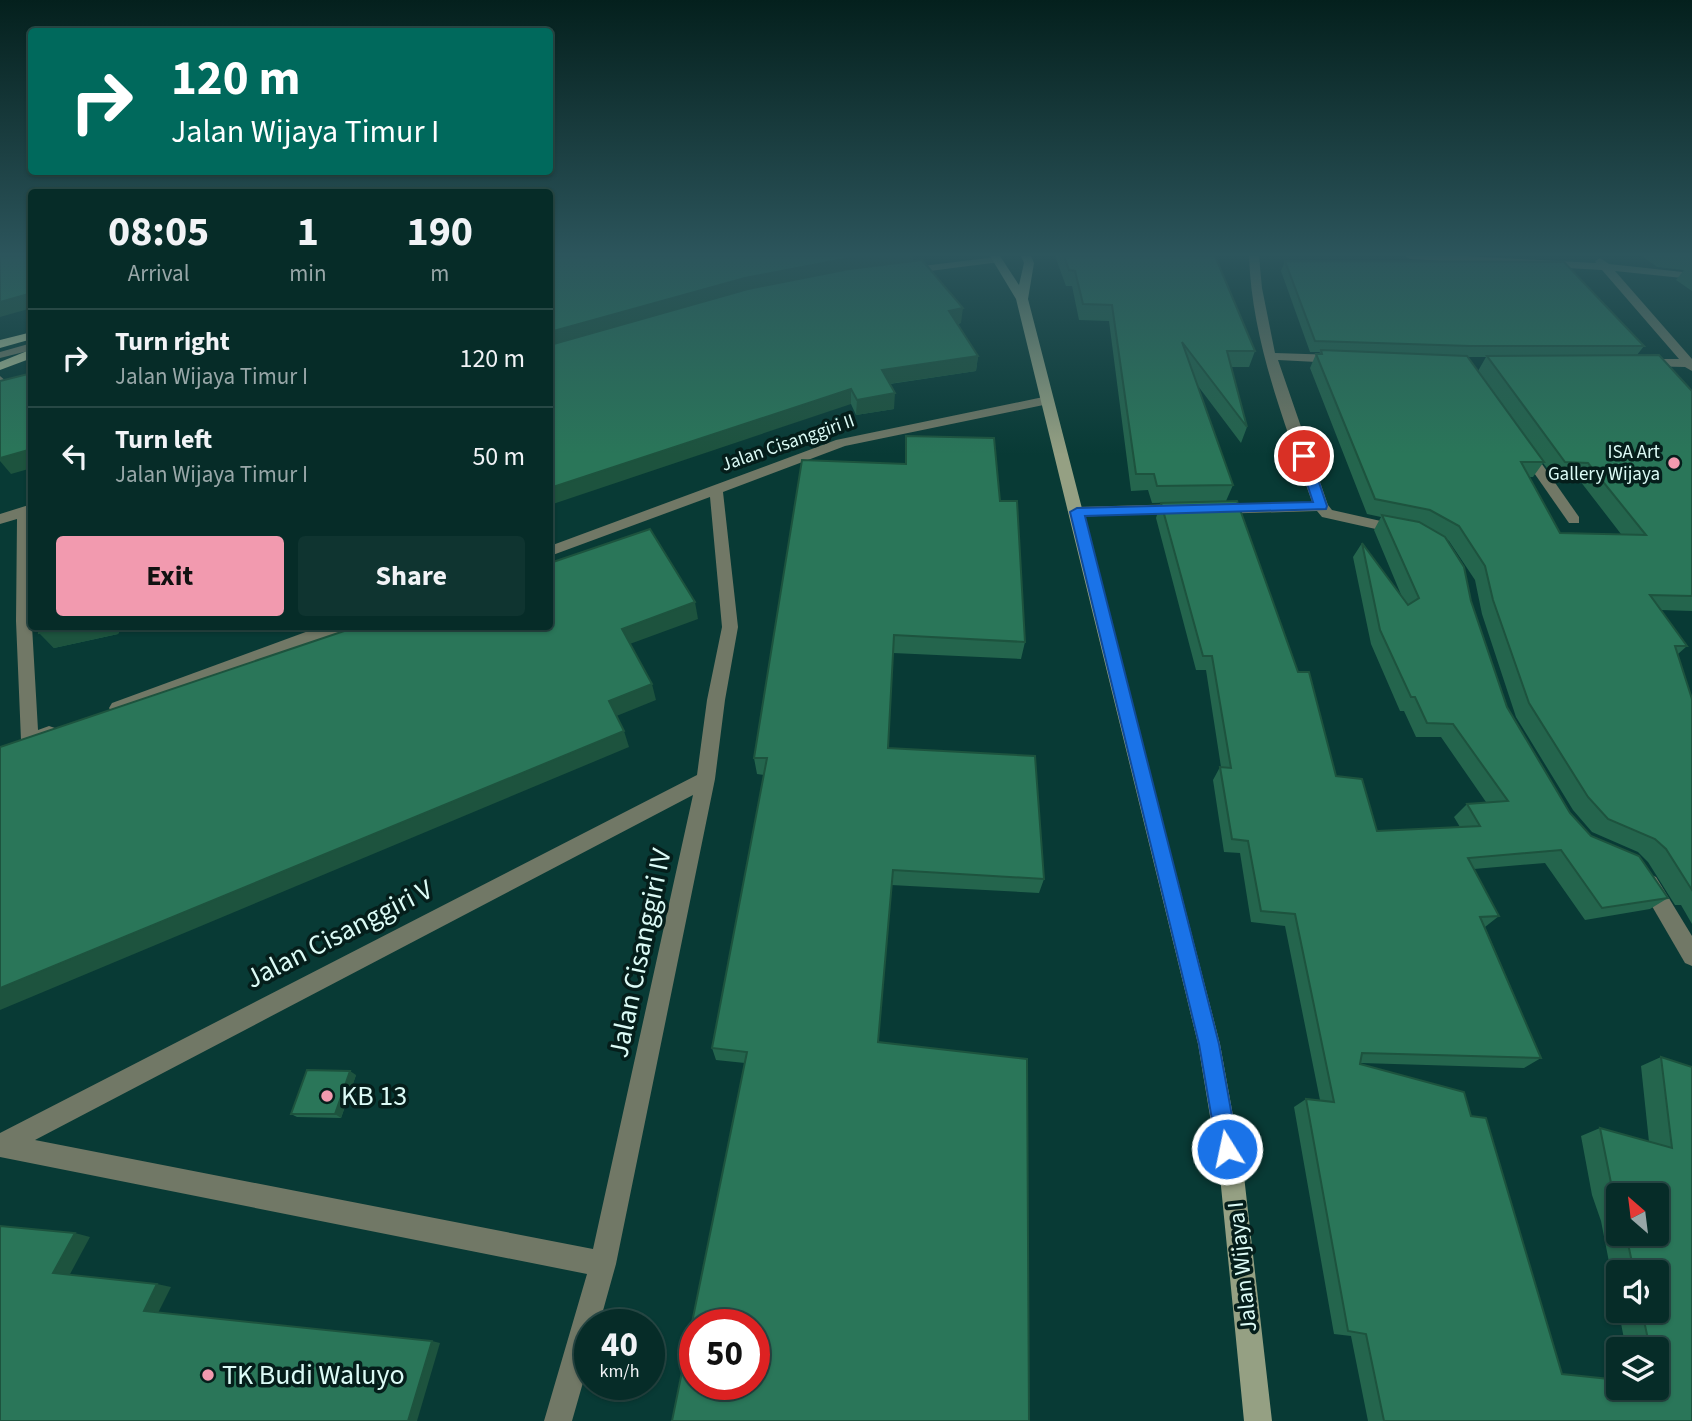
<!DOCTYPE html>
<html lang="en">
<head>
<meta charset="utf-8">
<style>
  body { margin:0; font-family:"Source Sans 3",sans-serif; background:#0f3430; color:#f1f3f6; height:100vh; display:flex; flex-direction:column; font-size:26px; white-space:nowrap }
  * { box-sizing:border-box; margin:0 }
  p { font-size:23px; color:#98a7a8 }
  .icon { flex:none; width:38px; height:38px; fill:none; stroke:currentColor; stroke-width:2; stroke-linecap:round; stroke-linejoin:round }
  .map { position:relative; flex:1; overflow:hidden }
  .panel { position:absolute; left:28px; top:189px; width:525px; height:441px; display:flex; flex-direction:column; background:#062c28; border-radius:7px; box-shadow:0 2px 5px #0004,0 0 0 2px #274845 }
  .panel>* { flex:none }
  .hud { position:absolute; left:28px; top:28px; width:525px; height:147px; border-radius:7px; box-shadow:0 2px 5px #0004,0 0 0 2px #274845; background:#00695c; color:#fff; overflow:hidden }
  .needle { width:46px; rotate:332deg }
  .buttons { position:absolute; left:1606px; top:1183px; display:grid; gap:14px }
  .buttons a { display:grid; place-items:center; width:63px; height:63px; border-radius:7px; background:#062c28; box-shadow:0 2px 5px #0004,0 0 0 2px #274845; font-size:35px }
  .speed { position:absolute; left:574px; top:1309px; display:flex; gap:14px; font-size:35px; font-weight:700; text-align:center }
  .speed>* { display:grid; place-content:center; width:91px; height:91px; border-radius:50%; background:#062c28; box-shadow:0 2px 5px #0004,0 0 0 2px #274845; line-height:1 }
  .speed small { font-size:18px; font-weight:400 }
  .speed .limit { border:10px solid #d22; background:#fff; color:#111 }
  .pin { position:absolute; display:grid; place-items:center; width:60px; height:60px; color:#fff; margin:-30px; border:4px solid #fff; border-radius:50%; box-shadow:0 2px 7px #0007 }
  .me { position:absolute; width:77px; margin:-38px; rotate:350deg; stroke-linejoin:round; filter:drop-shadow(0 0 5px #0008) }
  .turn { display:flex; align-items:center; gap:24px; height:147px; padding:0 28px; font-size:32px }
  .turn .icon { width:91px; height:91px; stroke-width:2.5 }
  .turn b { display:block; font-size:49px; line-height:60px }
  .eta { display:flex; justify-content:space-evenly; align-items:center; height:119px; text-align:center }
  .eta b { font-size:42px; font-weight:700; line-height:49px }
  .button { display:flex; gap:14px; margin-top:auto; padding:14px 28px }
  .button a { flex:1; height:80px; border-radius:7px; background:#f29aaf; color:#111; font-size:28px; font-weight:700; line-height:80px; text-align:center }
  .button a+a { background:#0f3430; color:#f1f3f6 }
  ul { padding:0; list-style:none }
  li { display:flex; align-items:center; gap:21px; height:98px; padding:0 28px; border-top:2px solid #274845 }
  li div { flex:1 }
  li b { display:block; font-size:26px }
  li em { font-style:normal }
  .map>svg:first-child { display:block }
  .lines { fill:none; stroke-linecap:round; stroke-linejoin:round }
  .lane { fill:#717866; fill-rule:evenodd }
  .street { fill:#717866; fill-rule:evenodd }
  .secondary { fill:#95a083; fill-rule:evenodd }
  .primary { fill:#b0bf98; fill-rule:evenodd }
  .wall { fill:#24654d; fill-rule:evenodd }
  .shaded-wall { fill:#1d533e }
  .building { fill:#2a7659; stroke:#1d533e; stroke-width:2; fill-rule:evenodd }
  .route { fill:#1a73e8; stroke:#114b97; stroke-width:2 }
  .poi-dot { fill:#f29aaf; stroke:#051e1b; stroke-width:2.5 }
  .labels { text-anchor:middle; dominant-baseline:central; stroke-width:7; stroke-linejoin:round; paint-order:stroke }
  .far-street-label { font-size:19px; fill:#dcfbf6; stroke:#051e1b }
  .far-poi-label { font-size:19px; fill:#dcfbf6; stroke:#051e1b; text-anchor:end }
  .street-label { font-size:23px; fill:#dcfbf6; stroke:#051e1b }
  .near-street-label { font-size:28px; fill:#dcfbf6; stroke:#051e1b }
  .near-poi-label { font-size:28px; fill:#dcfbf6; stroke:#051e1b; text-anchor:start }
</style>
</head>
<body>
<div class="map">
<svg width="1692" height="1421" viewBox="0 0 1692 1421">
  <rect width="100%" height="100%" fill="#083a35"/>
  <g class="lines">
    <g class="lane">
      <path d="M32,343v7l-32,8v-6z"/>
      <path d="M0,376l7,6 25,-5v7l-32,4z"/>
    </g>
    <g class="street">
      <path d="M1249,256h10l3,32 13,65 61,2 6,4 -6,4 -58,-3 50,145 4,5 71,16v6l-5,2 -76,-17 -5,-6 -101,3 -7,-5 7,-5 96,-2c-28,-82 -60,-160 -63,-246z"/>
      <path d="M1405,256h58l133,7 -1,-2 5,-3 9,6 83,9v6l-77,-8 77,88v12l-7,-4 -45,-1v-6l4,-1h35l-77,-89 -192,-11z"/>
      <path d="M996,257l4,1v4l-94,12 -5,-3 5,-3z"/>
      <path d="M1048,396l5,1v6l-208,43 -122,46 15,135 -13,73 -10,79 -99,485 -17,61h-9v33l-18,63h-28l43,-147 -587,-117v-24l697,-358 10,-75 15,-73 -12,-130 -160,59v-10l286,-106zM693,795l-100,454 -558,-109z"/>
      <path d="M1525,446l5,1 49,70v6h-10l-51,-73z"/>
      <path d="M32,504v122l6,104 11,-4 6,2 3,5 -3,5 -25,9 -6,-2 -3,-5 -5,-119 1,-102 -17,5v-10z"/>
      <path d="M1181,504l5,2v6l-109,5 -7,-5 7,-5z"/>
      <path d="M322,626h27l-2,4 -223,83h-12l-3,-5 3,-5z"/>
      <path d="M1649,874l7,3 36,59v30l-7,-3 -43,-74 -3,-6 3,-6z"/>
    </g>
    <path class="secondary" d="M990,256h10l19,29 5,-22 -3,-7h10l3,7 -6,36 192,745 24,132 28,245h-28l-24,-245 -22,-132 -182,-745z"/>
    <g class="primary">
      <path d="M32,332v7l-32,9v-8z"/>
      <path d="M32,349v9l-32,12v-8z"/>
    </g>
  </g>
  <g class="wall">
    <path d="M550,256h363v5l48,62 -3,1 20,32 -2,15 -86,13 4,25 -38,6 -5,-11z"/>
    <path d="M1055,256h160l40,95 -6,16h-18l16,60 -6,16 -43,-57 35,99 -7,16 -74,2 -4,-13 -17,1 -22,-170 -30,-1 -7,-34h-6z"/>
    <path d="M1642,256h50v35l-16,-11 8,-10 -27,-3z"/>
    <path d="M1285,261l359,85 -7,9 55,36v220l-31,-1 26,36 -9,8 14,45v225l-11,-19h-6l-27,-43 -10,-10 -46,-20 -19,-22 -57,-93 -34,-103 -7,-34 -26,-39 -3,-2 25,62 36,106 63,106 21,23 77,62 -18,11 -65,11 -40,-57 -71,6 25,47 -14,11 56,131 -17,10 -163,-5 -1,1 111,52 91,258 95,14v-39h-31l-25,-128 -9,-26 -11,-59 19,-8 49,14 -8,-76 20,-9 31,10v354h-324l-17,-85 -17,-2 -40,-227 12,-8 14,1 -35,-174 -34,-4 -11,-69 -16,-1 -11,-72 7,-13h1l-15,-97h-10l-40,-152 5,-15 137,169 38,104 41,55 83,-4 -6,-10 13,-13 19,-2 -45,-65h-25l-12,-26h-4l-29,-67 -18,-87 9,-14 40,54 -28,-67 7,-13 -14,-3 -57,-146 6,-14h3l1,-2h-10l-29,-81zM1468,357h18l-8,14zM1543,463l11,14h23l44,57 -61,-1 -31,-56h4zM1619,1195l38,39h-38zM1619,1272h38v39h-38z"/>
    <path d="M906,436l94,65 25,141 -4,17 -128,-6 -5,95 156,131 -5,14 -148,-8 -146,178 -29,-3 -4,-12 52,-273 -7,-1 -3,-16 151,-294z"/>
    <path d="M33,626h89l-4,8 -64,14z"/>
    <path d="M356,1075l-15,43 -44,-1 -6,-3z"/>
  </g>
  <g class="shaded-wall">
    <path d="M868,256h45v9l-363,82v-15l195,-54 104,-20z"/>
    <path d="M32,293v15l-32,9v-15z"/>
    <path d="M963,308l-2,15 -13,2 1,-14z"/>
    <path d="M978,356l-2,15 -95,14 1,-15z"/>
    <path d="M851,389v15l-301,101v-17z"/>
    <path d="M895,393l-1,16 -38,6 1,-15z"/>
    <path d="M32,449v19l-21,6 -11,-13v-3z"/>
    <path d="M695,602l3,17 -71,26 -5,-16z"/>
    <path d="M72,626h50l-4,8 -64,14 -15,-15z"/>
    <path d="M652,684l4,16 -42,17 -5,-16z"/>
    <path d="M624,731l5,16 -629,263v-22z"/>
    <path d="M350,1071l6,4 -15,43 -6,-4z"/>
    <path d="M75,1233l15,4 -21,39 -16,-3z"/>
    <path d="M157,1284l14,3 -13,26 -14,-2z"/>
    <path d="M432,1341l8,2 -23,78h-9z"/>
  </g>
  <g class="building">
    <path d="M0,256h32v37l-32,9z"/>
    <path d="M550,256h30l2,1 7,-1h279l-19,2 -104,20 -195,54z"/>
    <path d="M1064,256h151l40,95h-28l20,76 -65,-85 51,143 -76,1 -3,-12h-18l-24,-169 -29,-1 -8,-33 -6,-1z"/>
    <path d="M922,260l41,48 -14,3 29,45 -96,14 13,23 -38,7 -6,-11 -301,99v-143l198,-56 101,-20z"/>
    <path d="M1285,261l279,1 80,84h-174l-155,-5z"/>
    <path d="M1321,350l146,6 77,106h-23l39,71 86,2 -58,-72 -23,-1 -78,-106 172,-1 33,36v205l-42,-1 37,51h-12l17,53v191l-26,-41 -11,-10 -47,-20 -20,-22 -59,-94 -36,-103 -8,-34 -26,-40 -29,-16 -55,-11 -59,-145h6z"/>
    <path d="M32,373v76l-32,9v-77z"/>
    <path d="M906,436l88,2 6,63h17l8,141 -131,-7 -6,113 147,8 9,123 -151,-9 -15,172 149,17 2,362h-357l75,-369 -35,-4 55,-290h-13l48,-298 104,4zM695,1325h59v59h-59z"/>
    <path d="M1237,501l61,171h11l27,104 26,3 15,52 103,-5 -13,-22 41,-3 -55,-77 -26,-1 -12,-26h-4l-31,-67 -18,-87 46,62 11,-7 -37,-83 37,7 26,15 19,30 7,34 36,106 63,106 21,23 48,20 29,42 -66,10 -41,-58 -93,8 31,58 -19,1 61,141 -179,-5 -2,11 104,28 7,24 15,2 76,256 57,6v8l39,-1 -1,-38h-7l-8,-38h15v-39h-23l-8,-38h31v-39h-38v11l-7,-18 -12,-60 72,20 -11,-91 31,10v354h-308l-18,-87 -18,-3 -42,-232 28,3 -39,-188 -34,-3 -13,-70 -16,-2 -12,-72 11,1 -19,-112h-9l-42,-153z"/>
    <path d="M650,529l45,73 -73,27 30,55 -43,17 15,30 -624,257v-241l359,-121h191v-63z"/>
    <path d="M40,626h32l-33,7z"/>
    <path d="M307,1070l43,1 -15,43h-44z"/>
    <path d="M0,1226l75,7 -22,40 104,11 -13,27 288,30 -24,80h-408z"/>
  </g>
  <linearGradient id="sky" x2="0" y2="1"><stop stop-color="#04201d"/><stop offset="0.56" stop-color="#2c555c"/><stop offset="1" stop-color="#2c555c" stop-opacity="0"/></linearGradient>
  <rect width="1692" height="455" fill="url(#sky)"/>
  <path class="route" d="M1304,452l6,4 17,50 -1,3 -241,7 134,528 19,105 -3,8 -8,3 -7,-3 -3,-8 -18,-105 -129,-532 7,-4 236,-6 -15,-46z"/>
  <g class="poi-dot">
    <circle cx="1674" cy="463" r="7"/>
    <circle cx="327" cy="1096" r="7"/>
    <circle cx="208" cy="1375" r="7"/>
  </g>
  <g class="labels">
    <g class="far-street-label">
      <text transform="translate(788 443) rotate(-19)">Jalan Cisanggiri II</text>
    </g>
    <g class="far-poi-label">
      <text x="1660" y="452">ISA Art<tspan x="1660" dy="22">Gallery Wijaya</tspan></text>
    </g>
    <g class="street-label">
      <text transform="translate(1242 1267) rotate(-96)">Jalan Wijaya I</text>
    </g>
    <g class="near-street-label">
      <text transform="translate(339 934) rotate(-27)">Jalan Cisanggiri V</text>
      <text transform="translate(640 953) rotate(-78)">Jalan Cisanggiri IV</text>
    </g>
    <g class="near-poi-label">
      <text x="341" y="1096">KB 13</text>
      <text x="222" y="1375">TK Budi Waluyo</text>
    </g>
  </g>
</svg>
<div class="buttons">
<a><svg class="needle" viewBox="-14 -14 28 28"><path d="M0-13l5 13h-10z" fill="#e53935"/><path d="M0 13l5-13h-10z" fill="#98a7a8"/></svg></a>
<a><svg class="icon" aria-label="sound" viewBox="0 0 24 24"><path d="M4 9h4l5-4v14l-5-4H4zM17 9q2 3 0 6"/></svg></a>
<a><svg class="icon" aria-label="layers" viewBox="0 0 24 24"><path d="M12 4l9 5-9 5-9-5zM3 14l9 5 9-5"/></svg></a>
</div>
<div class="speed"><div>40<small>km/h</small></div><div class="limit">50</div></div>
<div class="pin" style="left:1304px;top:456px;background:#d93025"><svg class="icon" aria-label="arrive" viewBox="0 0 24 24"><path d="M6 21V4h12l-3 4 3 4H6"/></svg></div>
<svg class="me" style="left:1227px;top:1149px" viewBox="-20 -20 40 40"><circle r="17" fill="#1a73e8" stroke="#fff" stroke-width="3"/><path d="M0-11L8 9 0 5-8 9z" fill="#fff"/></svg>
<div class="hud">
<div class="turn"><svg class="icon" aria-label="right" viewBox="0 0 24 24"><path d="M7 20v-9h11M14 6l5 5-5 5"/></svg><div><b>120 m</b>Jalan Wijaya Timur I</div></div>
</div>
<section class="panel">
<div class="eta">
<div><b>08:05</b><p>Arrival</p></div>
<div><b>1</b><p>min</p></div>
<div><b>190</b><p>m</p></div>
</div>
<ul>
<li><svg class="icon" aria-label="right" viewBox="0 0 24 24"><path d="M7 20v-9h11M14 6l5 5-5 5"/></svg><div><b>Turn right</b><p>Jalan Wijaya Timur I</p></div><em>120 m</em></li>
<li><svg class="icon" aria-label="left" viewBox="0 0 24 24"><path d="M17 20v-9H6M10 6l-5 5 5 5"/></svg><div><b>Turn left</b><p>Jalan Wijaya Timur I</p></div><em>50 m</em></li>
</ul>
<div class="button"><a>Exit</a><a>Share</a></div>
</section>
</div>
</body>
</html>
